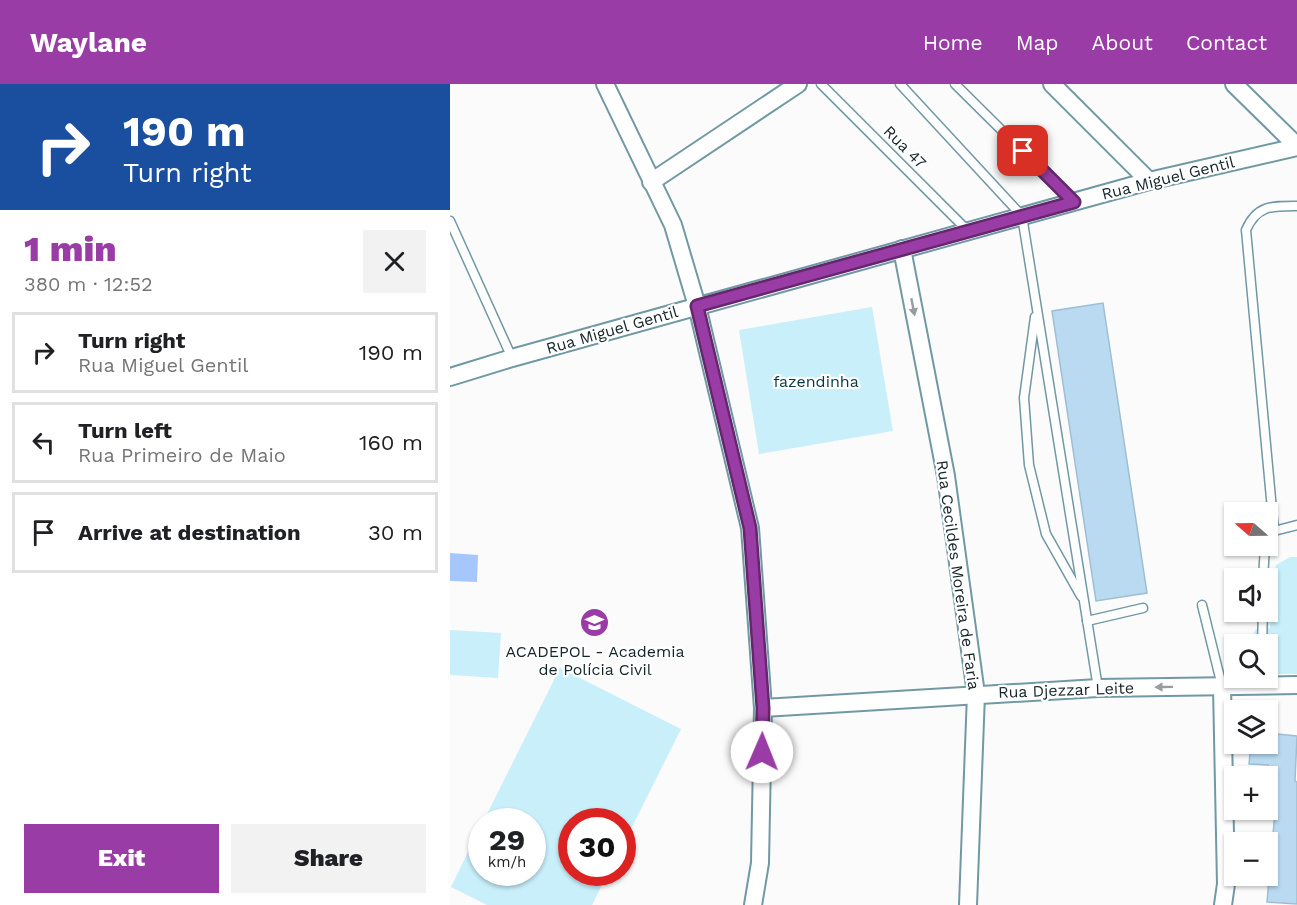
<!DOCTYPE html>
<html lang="en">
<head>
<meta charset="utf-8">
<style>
  body { margin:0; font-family:"Work Sans",sans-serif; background:#f2f2f2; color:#202124; height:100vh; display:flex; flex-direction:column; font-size:22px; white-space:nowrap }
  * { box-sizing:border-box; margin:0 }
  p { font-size:20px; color:#757577 }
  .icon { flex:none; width:33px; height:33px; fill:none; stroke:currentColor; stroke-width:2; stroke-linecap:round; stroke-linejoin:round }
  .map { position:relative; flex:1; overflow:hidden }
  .sheet { display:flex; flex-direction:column; background:#fff; width:450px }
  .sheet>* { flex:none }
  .guide { background:#1a4fa0; color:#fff; overflow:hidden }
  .needle { width:39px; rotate:290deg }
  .controls { position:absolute; left:774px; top:418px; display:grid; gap:12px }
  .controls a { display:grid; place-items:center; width:54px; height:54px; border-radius:0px; background:#fff; box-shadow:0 2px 4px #0004; font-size:30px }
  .speed { position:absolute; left:18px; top:724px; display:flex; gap:12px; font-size:30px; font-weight:700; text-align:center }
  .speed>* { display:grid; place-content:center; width:78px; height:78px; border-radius:50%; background:#fff; box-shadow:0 2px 4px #0004; line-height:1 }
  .speed small { font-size:15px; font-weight:400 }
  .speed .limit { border:9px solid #d22; background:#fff; color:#111 }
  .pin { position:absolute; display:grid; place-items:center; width:51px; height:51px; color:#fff; margin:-26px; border-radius:12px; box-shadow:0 3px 9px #0006 }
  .me { position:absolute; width:66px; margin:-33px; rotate:1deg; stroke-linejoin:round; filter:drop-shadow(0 0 4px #0008) }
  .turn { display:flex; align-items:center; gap:21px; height:126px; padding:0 24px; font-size:27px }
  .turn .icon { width:78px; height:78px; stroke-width:2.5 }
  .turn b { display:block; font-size:42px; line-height:51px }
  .round { display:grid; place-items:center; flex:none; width:63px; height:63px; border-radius:0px; background:#f2f2f2 }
  .summary { display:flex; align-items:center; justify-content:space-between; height:102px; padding:0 24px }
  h1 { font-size:36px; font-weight:800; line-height:45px; color:#9a3ca5 }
  .primary-button { display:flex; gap:12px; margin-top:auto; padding:12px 24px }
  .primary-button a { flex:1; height:69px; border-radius:0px; background:#9a3ca5; color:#fff; font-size:24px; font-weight:800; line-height:69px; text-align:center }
  .primary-button a+a { background:#f2f2f2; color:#202124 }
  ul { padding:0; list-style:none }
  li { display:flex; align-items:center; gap:18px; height:81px; margin:0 12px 9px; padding:0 12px; border:3px solid #e0e0e0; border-radius:0px }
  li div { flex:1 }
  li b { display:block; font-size:22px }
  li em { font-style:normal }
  header { display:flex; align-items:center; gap:36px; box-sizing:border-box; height:84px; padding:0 30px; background:#9a3ca5; color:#fff }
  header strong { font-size:28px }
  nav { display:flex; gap:33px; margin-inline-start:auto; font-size:21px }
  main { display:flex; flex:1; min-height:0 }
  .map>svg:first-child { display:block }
  .green { fill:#c8effa }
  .water { fill:#a6c7fc }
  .building { fill:#b9daf0; stroke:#9ebed4; stroke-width:1.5 }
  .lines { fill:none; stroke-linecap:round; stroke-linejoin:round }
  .lane-casing { stroke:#7199a4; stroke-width:11 }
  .street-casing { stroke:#7199a4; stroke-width:20 }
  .lane { stroke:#fff; stroke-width:8 }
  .street { stroke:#fff; stroke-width:16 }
  .oneway { fill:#969d9f }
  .route-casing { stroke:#64276b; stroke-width:15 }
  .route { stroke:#9a3ca5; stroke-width:10 }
  .labels { text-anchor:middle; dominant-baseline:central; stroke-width:4.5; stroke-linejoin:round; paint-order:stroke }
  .street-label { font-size:16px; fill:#152529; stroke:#fff }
  .park-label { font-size:16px; fill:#043843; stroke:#fff }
  .poi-label { font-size:16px; fill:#152529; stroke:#fff }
</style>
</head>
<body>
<header>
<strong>Waylane</strong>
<nav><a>Home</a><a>Map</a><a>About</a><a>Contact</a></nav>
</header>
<main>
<section class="sheet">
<div class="guide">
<div class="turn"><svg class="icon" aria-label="right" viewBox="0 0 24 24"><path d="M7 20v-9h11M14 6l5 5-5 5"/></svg><div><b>190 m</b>Turn right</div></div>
</div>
<div class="summary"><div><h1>1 min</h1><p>380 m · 12:52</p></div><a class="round"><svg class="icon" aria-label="close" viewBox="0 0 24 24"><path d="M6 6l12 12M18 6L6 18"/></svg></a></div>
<ul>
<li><svg class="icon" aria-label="right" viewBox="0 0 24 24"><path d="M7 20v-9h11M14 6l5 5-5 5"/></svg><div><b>Turn right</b><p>Rua Miguel Gentil</p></div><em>190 m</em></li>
<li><svg class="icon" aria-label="left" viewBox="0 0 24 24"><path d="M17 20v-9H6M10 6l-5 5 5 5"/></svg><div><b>Turn left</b><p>Rua Primeiro de Maio</p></div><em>160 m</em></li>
<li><svg class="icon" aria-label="arrive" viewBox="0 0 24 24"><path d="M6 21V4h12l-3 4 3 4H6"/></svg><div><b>Arrive at destination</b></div><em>30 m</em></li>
</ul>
<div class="primary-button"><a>Exit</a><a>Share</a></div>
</section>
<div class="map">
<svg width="847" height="821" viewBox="0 0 847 821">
  <rect width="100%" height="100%" fill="#fbfbfb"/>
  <g class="green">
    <path d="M422,223l21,124 -134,23 -20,-124z"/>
    <path d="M840,473h7v117h-29v-29h-21l9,-16 14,-1 -1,-34 7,-29z"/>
    <path d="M0,546l51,3 -3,45 -48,-3z"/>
    <path d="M110,584l121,61 -58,116 -1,-23h-50v51h36l-16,32h-105l-36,-18 30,-62 1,48h50v-51h-49z"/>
  </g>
  <path class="water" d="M0,469l28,2 -1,27 -27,-1z"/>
  <g class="building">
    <path d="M653,219l44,290 -51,8 -44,-290z"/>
    <path d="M818,649l29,3 -2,45 2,1v122l-30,-2 8,-90 -7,-1v-46l-19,-1 2,-20h17z"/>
  </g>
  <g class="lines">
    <defs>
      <g id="lane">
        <path d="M371,0l147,147"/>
        <path d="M450,0l122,132 76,472"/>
        <path d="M505,0l118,117"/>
        <path d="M0,137l62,137"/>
        <path d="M585,233l-11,81 5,67 17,69 35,62"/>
        <path d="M824,447l23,-6"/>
        <path d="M818,458l6,-11 -28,-301c11,-25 26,-24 51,-24"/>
        <path d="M813,495l2,-33"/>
        <path d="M752,521l20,81"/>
        <path d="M637,537l56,-13"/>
        <path d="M812,561l1,-33"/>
      </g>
      <g id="street">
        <path d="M155,0l68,141 24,81 53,222 13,180 -3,155 -7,42"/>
        <path d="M602,0l97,97"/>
        <path d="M784,0l63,62"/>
        <path d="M201,98l147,-98"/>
        <path d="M452,165l44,227 30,218 -8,211"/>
        <path d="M0,293l62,-19 637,-177 148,-34"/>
        <path d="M772,602l4,198 -3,21"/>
        <path d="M313,624l335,-20 199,-3"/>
      </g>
    </defs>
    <use href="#lane" class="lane-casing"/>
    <use href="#street" class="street-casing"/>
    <use href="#lane" class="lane"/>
    <use href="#street" class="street"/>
  </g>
  <defs><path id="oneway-solid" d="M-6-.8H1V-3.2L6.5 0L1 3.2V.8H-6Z" transform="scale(1.5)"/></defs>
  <g class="oneway">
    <use href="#oneway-solid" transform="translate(463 223) rotate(79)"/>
    <use href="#oneway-solid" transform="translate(714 603) rotate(179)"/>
  </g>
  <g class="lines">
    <defs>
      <path id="route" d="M312,668l1,-44 -13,-180 -53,-222 377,-104 -51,-51"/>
    </defs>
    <use href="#route" class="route-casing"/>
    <use href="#route" class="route"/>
  </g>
  <defs>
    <symbol id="school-disc" viewBox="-11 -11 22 22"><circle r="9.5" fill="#9a3ca5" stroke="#fff"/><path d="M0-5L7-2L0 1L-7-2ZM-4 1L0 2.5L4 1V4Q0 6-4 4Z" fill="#fff"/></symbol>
  </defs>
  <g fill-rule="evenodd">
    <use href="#school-disc" x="128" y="522" width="33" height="33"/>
  </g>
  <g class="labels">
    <g class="street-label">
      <text transform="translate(455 63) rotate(45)">Rua 47</text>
      <text transform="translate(718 94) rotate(-14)">Rua Miguel Gentil</text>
      <text transform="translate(162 246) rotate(-16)">Rua Miguel Gentil</text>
      <text transform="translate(508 491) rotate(82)">Rua Cecildes Moreira de Faria</text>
      <text transform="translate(616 606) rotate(-2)">Rua Djezzar Leite</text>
    </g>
    <g class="park-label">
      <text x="366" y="297">fazendinha</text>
    </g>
    <g class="poi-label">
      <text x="145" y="567">ACADEPOL - Academia<tspan x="145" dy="18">de Polícia Civil</tspan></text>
    </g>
  </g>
</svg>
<div class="controls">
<a><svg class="needle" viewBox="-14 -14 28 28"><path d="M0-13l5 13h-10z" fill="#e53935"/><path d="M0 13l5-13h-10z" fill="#757577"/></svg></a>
<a><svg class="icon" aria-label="sound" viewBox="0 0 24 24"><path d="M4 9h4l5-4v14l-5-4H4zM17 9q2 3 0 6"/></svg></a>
<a><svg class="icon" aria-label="search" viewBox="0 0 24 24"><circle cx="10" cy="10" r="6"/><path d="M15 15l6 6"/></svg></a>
<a><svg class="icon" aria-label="layers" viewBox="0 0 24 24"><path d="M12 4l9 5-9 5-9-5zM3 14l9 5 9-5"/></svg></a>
<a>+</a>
<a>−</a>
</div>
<div class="speed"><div>29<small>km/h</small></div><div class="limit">30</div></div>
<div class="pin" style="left:573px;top:67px;background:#d93025"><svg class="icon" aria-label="arrive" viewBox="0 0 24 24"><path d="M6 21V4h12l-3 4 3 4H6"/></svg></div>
<svg class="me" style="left:312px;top:668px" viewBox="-20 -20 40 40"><circle r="19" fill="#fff"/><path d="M0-13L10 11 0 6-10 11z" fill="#9a3ca5"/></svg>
</div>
</main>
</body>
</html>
